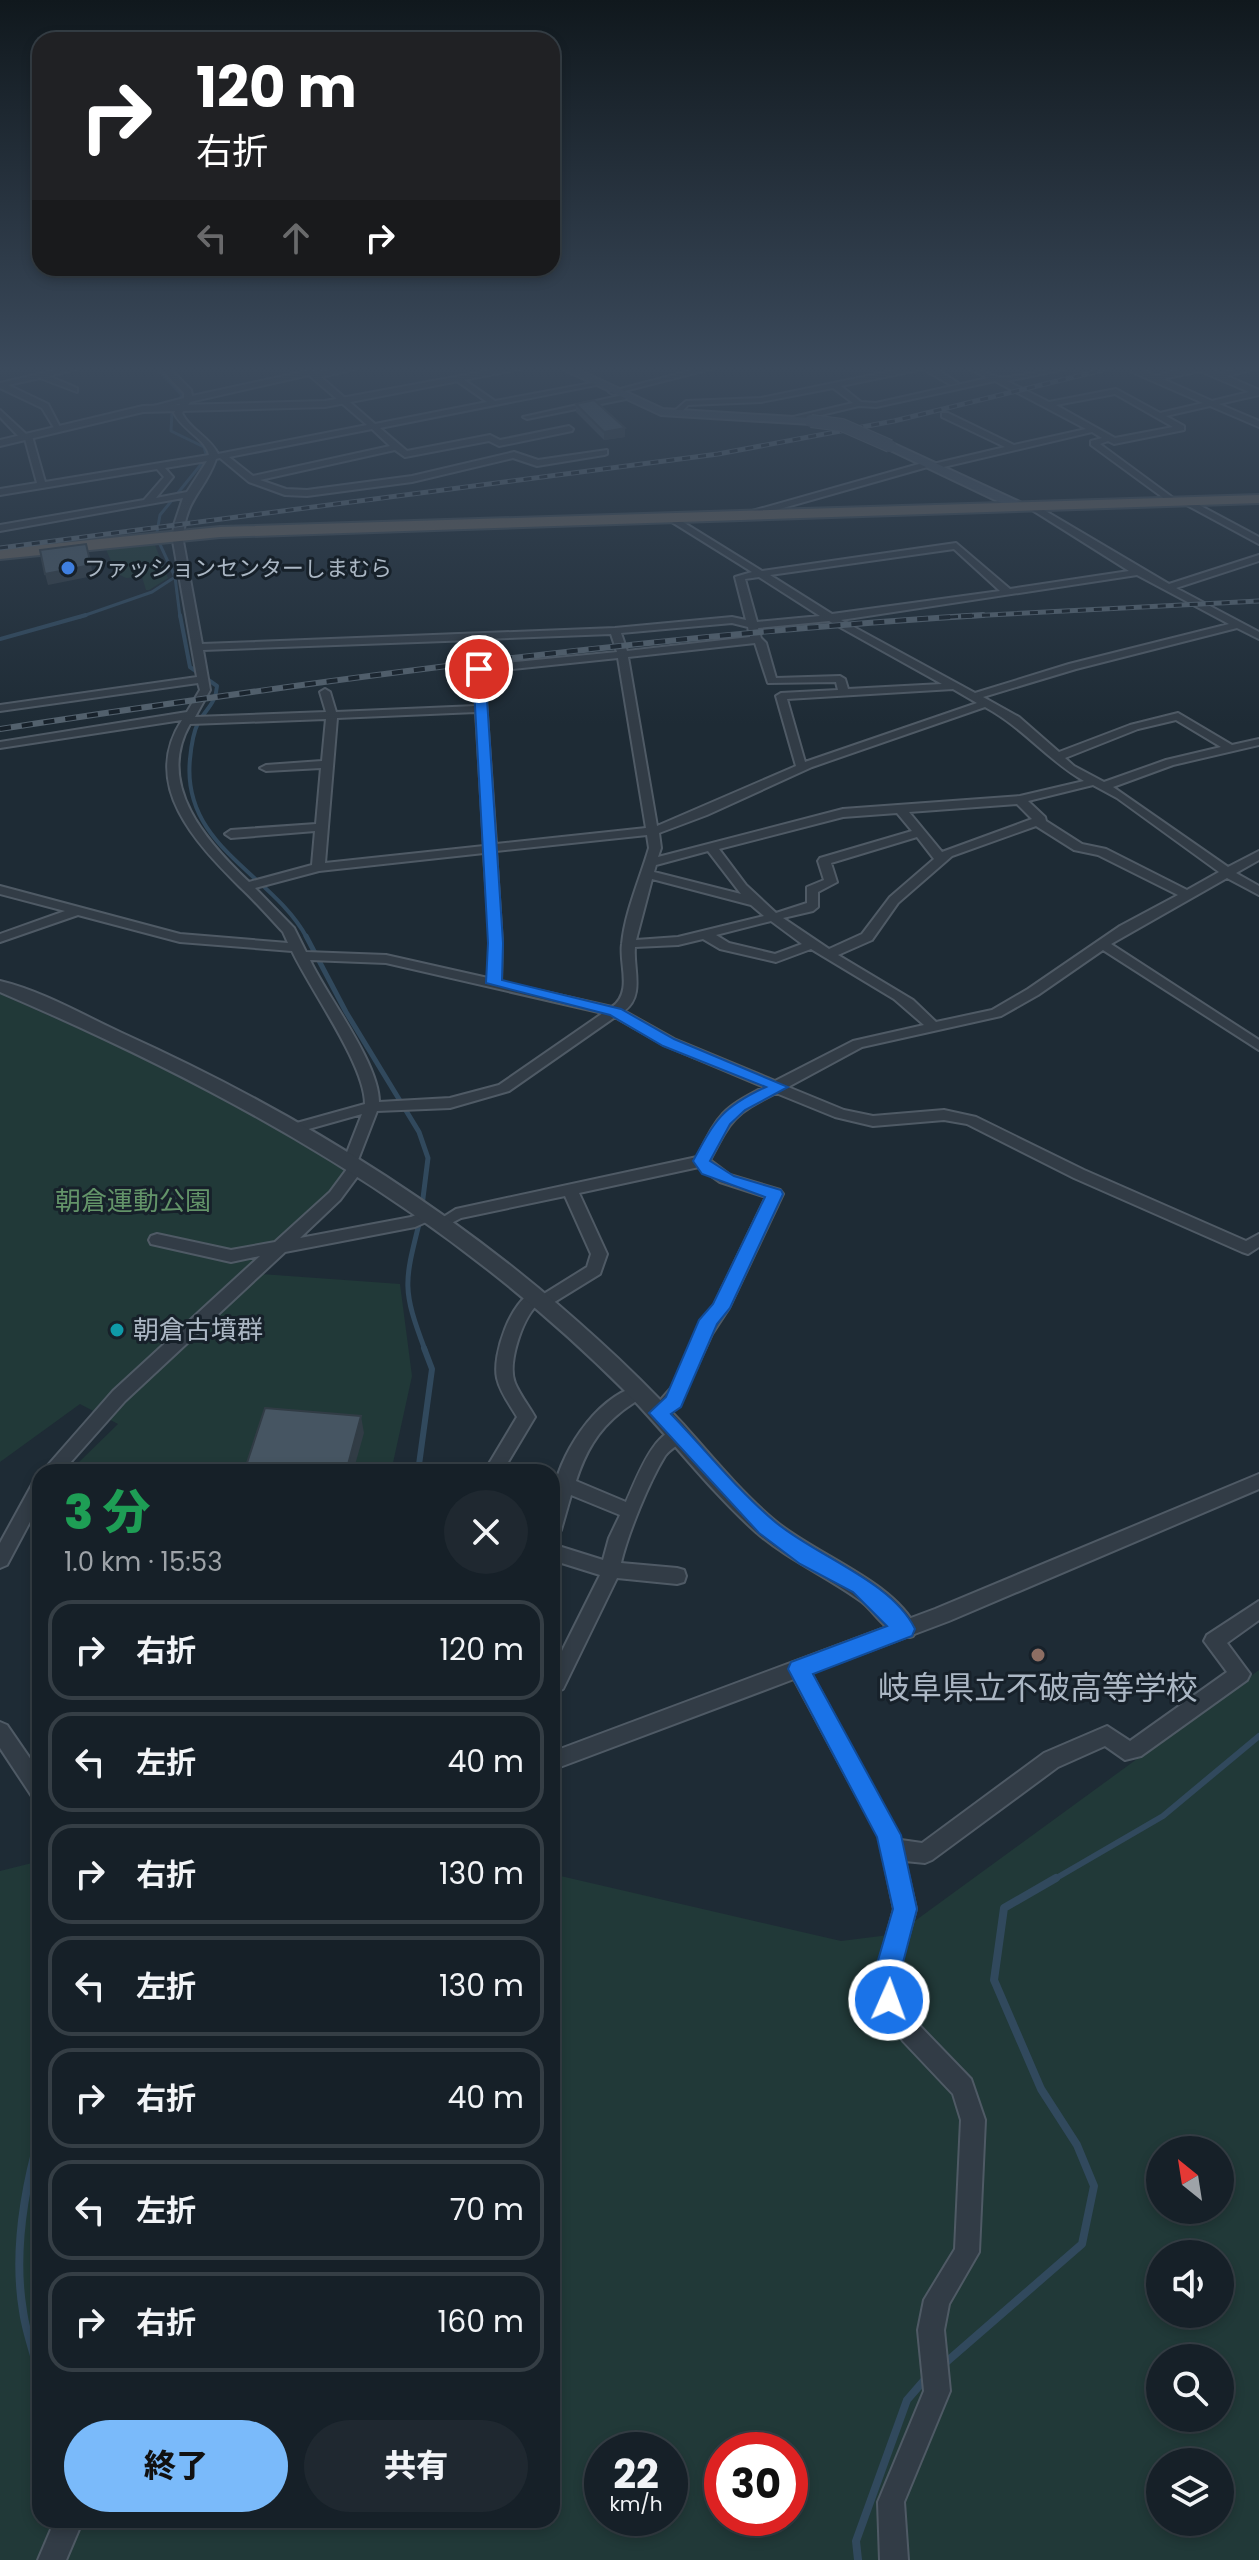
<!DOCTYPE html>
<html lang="ja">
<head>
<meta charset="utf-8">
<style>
  body { margin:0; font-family:Poppins,"Noto Sans JP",sans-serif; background:#1f2830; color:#f1f3f6; height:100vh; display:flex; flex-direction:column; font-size:30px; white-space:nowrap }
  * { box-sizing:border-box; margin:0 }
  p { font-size:26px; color:#9ea3a8 }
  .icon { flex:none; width:44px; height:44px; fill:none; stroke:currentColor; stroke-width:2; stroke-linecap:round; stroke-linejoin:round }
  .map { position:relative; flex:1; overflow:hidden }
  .details { position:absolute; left:32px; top:1464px; width:528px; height:1064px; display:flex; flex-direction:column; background:#162028; border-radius:24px; box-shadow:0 4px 12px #0003,0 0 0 2px #353e45 }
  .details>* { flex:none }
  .guide { position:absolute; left:32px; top:32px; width:528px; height:244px; border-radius:24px; box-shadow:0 4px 12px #0003,0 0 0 2px #353e45; background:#202124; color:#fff; overflow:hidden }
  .needle { width:52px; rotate:330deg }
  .buttons { position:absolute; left:1146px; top:2136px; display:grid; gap:16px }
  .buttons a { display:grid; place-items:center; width:88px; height:88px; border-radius:50%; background:#162028; box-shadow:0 4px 12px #0003,0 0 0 2px #353e45; font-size:40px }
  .speed { position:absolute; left:584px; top:2432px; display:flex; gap:16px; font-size:40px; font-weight:700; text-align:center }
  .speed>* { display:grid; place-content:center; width:104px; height:104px; border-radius:50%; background:#162028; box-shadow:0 4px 12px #0003,0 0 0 2px #353e45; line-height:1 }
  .speed small { font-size:20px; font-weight:400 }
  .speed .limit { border:12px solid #d22; background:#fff; color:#111 }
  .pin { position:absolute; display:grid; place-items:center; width:68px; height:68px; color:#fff; margin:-34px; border:4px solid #fff; border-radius:50%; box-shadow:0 2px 8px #0007 }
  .me { position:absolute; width:88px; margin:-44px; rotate:2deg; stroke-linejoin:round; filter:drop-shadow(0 0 6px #0008) }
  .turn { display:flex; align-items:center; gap:28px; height:168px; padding:0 32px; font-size:36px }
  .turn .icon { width:104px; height:104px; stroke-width:2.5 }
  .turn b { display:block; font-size:56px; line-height:68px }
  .lanes { display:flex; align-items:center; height:76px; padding:0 32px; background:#0003; justify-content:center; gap:40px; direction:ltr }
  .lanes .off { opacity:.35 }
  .round { display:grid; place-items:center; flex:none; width:84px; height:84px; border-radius:42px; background:#1f2830 }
  .head { display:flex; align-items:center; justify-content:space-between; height:136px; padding:0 32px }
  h1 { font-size:48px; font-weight:800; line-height:60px; color:#1e9e55 }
  .cta { display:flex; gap:16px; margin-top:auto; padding:16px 32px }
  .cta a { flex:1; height:92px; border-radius:48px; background:#7abafa; color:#111; font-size:32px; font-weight:800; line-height:92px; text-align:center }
  .cta a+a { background:#1f2830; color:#f1f3f6 }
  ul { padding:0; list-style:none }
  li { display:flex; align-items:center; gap:24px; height:100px; margin:0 16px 12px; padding:0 16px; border:4px solid #353e45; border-radius:24px }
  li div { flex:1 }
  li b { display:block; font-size:30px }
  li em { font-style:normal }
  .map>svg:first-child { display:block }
  .green { fill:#213938; fill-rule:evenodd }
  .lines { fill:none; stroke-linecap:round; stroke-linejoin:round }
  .stream-far4 { stroke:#31495d; stroke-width:3 }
  .stream-far3 { stroke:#31495d; stroke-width:4 }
  .stream-far2 { stroke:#31495d; stroke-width:5 }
  .stream-far1 { stroke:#31495d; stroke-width:6 }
  .stream { stroke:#31495d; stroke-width:8 }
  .minor-casing { stroke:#4f5a65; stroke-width:4 }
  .tertiary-casing { stroke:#4f5a65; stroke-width:4 }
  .secondary-casing { stroke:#4f5a65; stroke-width:4 }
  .trunk-casing { stroke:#3c4750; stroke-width:4 }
  .minor { fill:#323c46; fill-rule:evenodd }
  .tertiary { fill:#323c46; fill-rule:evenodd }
  .secondary { fill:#404c59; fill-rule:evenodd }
  .trunk { fill:#5e5c5a; fill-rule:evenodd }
  .rail-far1-casing { stroke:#53616d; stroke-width:5 }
  .rail-casing { stroke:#53616d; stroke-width:6 }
  .rail-far1 { stroke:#17212a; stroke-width:3; stroke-dasharray:8; stroke-linecap:butt }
  .rail { stroke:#17212a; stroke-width:4; stroke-dasharray:11; stroke-linecap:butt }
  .secondary-bridge-casing { stroke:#4f5a65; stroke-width:14; stroke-linecap:butt }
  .secondary-bridge { stroke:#404c59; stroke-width:12 }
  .wall { fill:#3c4954 }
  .shaded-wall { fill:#313c45 }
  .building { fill:#465562; stroke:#313c45; stroke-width:2 }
  .route { fill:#1a73e8; stroke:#114b97; stroke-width:2 }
  .shop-dot { fill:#3f7fe0; stroke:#17212a; stroke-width:3 }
  .culture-dot { fill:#0f9aa8; stroke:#17212a; stroke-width:3 }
  .education-dot { fill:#8d6e63; stroke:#17212a; stroke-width:3 }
  .labels { text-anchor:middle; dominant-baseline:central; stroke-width:6; stroke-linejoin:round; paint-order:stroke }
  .far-poi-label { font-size:22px; fill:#abb7c4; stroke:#17212a; text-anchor:start }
  .park-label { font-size:26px; fill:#639469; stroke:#17212a }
  .poi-label { font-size:26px; fill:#abb7c4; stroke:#17212a; text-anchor:start }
  .near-poi-label { font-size:32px; fill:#abb7c4; stroke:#17212a }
</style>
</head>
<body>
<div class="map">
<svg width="1259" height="2560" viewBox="0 0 1259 2560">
  <rect width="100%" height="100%" fill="#1e2b35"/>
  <g class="green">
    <path d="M153,540l15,38 -19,12h-3l-4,-13 -16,1 -10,-5 -11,-26z"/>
    <path d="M0,994l231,102 119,66 -4,20 -99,91 153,11 12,92 -21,96h-228l-88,-6 43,-42 -38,-20 -80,58z"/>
    <path d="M1259,1670v890h-1259v-689l40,-10v659h512v-646l289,67 56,-7zM1160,2150h60v60h-60zM1160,2254h60v60h-60zM1160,2358h60v60h-60zM602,2450h68v68h-68zM722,2450h68v68h-68zM1160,2462h60v60h-60z"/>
  </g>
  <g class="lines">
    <g class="stream-far4">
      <path d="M154,366l28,29 -10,17 -1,19 33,16 3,10 -47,58 -3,17"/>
      <path d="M158,540l17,37 5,40"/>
      <path d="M80,617l72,-25 23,-15"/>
    </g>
    <g class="stream-far3">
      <path d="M180,615l10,52 27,19c-1,17 -11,23 -19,37 -5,10 -7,25 -8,36 -9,88 83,115 117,179"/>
      <path d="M0,639l86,-24"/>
    </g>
    <g class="stream-far2">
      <path d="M306,936l40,76 73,120 9,26 -6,48"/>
      <path d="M420,1220c-16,63 -18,69 5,130"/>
    </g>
    <g class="stream-far1">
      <path d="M418,1472l14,-103 -8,-21"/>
      <path d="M1053,1880l110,-64 96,-80"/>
    </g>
    <g class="stream">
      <path d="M40,2134c-16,56 -27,118 -17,177 3,22 11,43 17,65"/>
      <path d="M944,2364l138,-120 12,-58 -17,-41 -36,-56 -47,-109 10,-72 52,-30"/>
      <path d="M858,2560l-2,-19 51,-141 20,-23"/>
    </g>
    <defs>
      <g id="minor">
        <path d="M73,366h15l-39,10 28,12v4l-37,-14 -32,7 40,19 14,27h-6l-14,-23 -42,-20v-5z"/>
        <path d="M158,366h9l24,24 1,6 119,-26 6,3 34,-7h16l-46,11 54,47 112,-22 -30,-21 3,-4 35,24 102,-19 4,2 -221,44 27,23 83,-16 10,5 69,-14 4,3 -1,2 -73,15 -10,-5 -84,16 -10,-7 -135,30 26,9 21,1 105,-14 102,-24 24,8 69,-10v4l-3,1 -67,11 -24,-8 -101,24 -105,14 -22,-1 -36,-13 -29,-24 -4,1c-12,34 -32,40 -33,82l19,103 413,-16 117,-11 14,3 -11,-43 17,-5 -85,-53 -2,-2 5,-3 92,57 194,-28 54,46 119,-18 -100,-63v-4l3,-1 137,81 90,-29v6l-83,27 83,44v7l-22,-11 -161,41 -93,28 36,20 40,35 71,-27 48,-12 54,32 27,-6v6l-86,20 -60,22 115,80 31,-16v9l-23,13 23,13v9l-32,-17 -116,66 148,96v10l-156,-100 -65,45 -37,21 -139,31 -74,40 56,23 29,6 71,-6 32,7 108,53 162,71 13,-7v13l-11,7 -6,-2 -168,-74 -107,-54 -23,-4 -71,6 -38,-9 -59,-24c-43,22 -44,25 -66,67l20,15 50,15 3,4 -54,114 -17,26 -28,61 -8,12 -18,13 -6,-2 -3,-5 23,-26 23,-53 19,-29 52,-108 -46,-15 -21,-15 -120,26 28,61 -7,20 -52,32h-12c-14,14 -29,58 -21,77 5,12 14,23 20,34l-33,55h-18l33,-55c-7,-12 -17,-25 -20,-39 -5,-23 14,-79 38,-87l7,4 45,-28 4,-13 -26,-58 -104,22 -19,10 -5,-1 -3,-4 22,-14 241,-52c22,-43 23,-47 67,-70l-100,-42 -49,-28 -106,74 -59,17 -73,3 -19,49 7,5 -2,4 -23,31 -40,38 111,-21 19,-8 8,5 -3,4 -20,9 -130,25 -160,149 -63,71h-20l71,-81 147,-135 -29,6 -80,-18 -2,-4 2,-4 6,-2 74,16 44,-8 55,-50 20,-27 -6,-5 18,-46 -64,18 -7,-5 2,-3 72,-20c0,-39 -54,-113 -73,-153l-112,-9 -102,-27 -78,27v-8l65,-23 -65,-17v-8l180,48 108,9 -5,-11c-14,-15 -28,-31 -43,-45 -44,-44 -100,-102 -58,-167l-182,28v-6l187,-30 13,-22 -2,-7 -198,28v-6l197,-28 -24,-136 1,-16 9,-27 -183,33v-6l144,-25 20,-23 -7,-8 -157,26v-6l37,-6 -12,-44h-4l-21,-22v-7l26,24 6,2 13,46 164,-27c-3,-16 -27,-25 -35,-42l6,-9 -30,6 -4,-2 38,-10v-5zM309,375l58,50 -149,29c-8,-17 -28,-24 -36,-41l8,-11zM372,429l18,17 -137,30 -24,-19zM207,461l-20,31 -31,6 17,-21 -8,-9zM954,549l46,42 -168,23 -62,-39zM1137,575l92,49 -160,40 -94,29 -134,-73zM759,577l61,39 -63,6 -12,-43zM829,621l113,63 -94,5 -3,-10 -5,-3 -64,2 -10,-35 -5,-5 -3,-10zM732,623l16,4 2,10 -123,14 -6,-18zM611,634l6,18 -133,13 -2,-26zM472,640l4,66 -140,6 -6,-20 -5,-3 -5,3 6,20 -131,5 15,-27 -7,-40zM755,643l13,40 68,-1 2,8 -57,3 -5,3 20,70 -139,60 -29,-169zM618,658l28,170 -150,16 -12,-172zM953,689l24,14 -172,59 -18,-63zM985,707c39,21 62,53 99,74l-64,15 -177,13 -185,48 3,-9 -2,-15 48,-18 105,-48zM476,712l8,134 -159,17 12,-145zM326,719l-4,42 -56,4 -6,3 6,3 55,-3 -5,56 -85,6 -6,4 6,4 84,-7 -3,34 -63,17c-42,-40 -94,-97 -59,-158zM1176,720l45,27 -55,13 -62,22 -30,-16 -9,-8 73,-29zM1093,785l24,13 102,74 -32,18 -81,-41 -24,-5 -36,-23 -1,-4 -17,-16zM1017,804l15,15 -90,33 -33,-40zM897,813l15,18 -92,27 -2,3 6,19 -17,7v16l-31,10 -30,-28 -27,-36 124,-32zM1036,826l38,24 24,5 80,40 -58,31 -92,63 -36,21 -56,12 -23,-22 -75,-45 34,-15 26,-37 54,-47zM647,835l2,13c-9,31 -24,64 -27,96 -3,20 11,48 -10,63l-111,-25 1,-39 -6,-92zM917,837l17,22 -44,38 -28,37 -33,15 -46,-31 30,-7 5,-4v-15l19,-10 -6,-19zM708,851l33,43 -87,-22 2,-7zM484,853l6,90 -2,35 -102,-23 -80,-3 -12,-24 -39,-40 64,-17zM652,879l99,26 13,11 -86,21 -42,3zM771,921l31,23 -27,10 -46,-11 -13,-8zM703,939l17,10 56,13 35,-13 83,50 30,26 -71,16 -78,40 -101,-42 -50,-28c21,-15 9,-42 11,-64l43,-2zM310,960l76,3 217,50 -104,72 -49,13 -71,4c0,-39 -51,-104 -69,-142z"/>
        <path d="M708,366h14l-109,28 -4,-2z"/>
        <path d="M916,366h16l26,17 -7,2 -28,-16 -82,17 20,16 15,1 112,-25 -24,-12c14,0 25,11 37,11 26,0 52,-11 79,-11l-73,15 42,21 67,-13 44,24 43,-10 -71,-31v-4l25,-2 -14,5 13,5 37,-10h10l17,7 39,-7v2l-32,8 32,14v5l-40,9 40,17v6l-49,-21 -44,10 18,10v4l-70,14 -6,-3 -8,3 76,56v4l-3,1 -82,-60v-4l11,-3 -10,-6 -157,37 -4,-3 -183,52 -5,-3 2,-2 181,-51 7,2 72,-17 -63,-30v-4h6l66,32 72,-16 -91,-48 -119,26 -17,-1 -63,15h-3v-4l60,-14 -20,-15 -72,14 -73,3 -10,11 -7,-2 15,-13 75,-3zM1200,371l49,21 -37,9 -49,-22zM1115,394l58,33 -58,11 -59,-33z"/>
        <path d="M623,395l3,4 -99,20 -4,-2z"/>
        <path d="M1186,498l73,39v7l-76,-41 -2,-2z"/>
        <path d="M637,1386l6,1 3,5c-7,9 -17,13 -25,20 -24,19 -36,41 -45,69l50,21c10,-21 30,-81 60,-72l3,5c-6,9 -18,12 -24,21 -16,26 -37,77 -44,107l56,5 7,2 2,6 -2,6 -7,2 -60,-6 -54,111 -7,3 -4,-2v-19l48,-96 -48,-15v-16l51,16 6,-22 11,-23 -49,-20 -10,35 -3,5 -6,2c0,-12 -2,-26 0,-38 7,-44 41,-99 85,-113z"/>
        <path d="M1259,1474v15l-310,132 -138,52 90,167 21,3 122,-90 63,-27 23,15 97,-69 -23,-31 3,-6 52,-34v19l-32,23 23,31 -3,6 -106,76 -16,4 -20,-14 -47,21 -126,93 -7,3 -20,-2 11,48 -18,65 2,23 19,28 52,54 14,41 -6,132 -30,52 -5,26 6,61 -46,111 4,58h-28l-2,-58 46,-111 -6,-61 6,-30 31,-51 6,-129 -8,-26 -50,-53 -25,-41 -2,-26 18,-65 -15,-72 -85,-158 -242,91v-18l383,-143z"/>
        <path d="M40,1479v24l-33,62 -7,3v-25l34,-62z"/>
        <path d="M0,1722l7,3 33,48v28l-7,-3 -33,-50z"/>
        <path d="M55,2520h28l-17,40h-28z"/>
      </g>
      <g id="tertiary">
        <path d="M514,366h21l-210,41 -182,5 -143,34v-6l143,-34 182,-5z"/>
        <path d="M0,981c42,10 83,34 122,52 173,78 335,178 475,306 30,27 59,56 86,85 29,33 58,68 91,96 41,35 119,60 143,109l-4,7c-20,7 -36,-22 -51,-34 -34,-25 -74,-42 -106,-70 -48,-43 -87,-96 -132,-142 -181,-181 -391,-298 -624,-398z"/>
      </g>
      <g id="secondary">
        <path d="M556,366h14l93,43 148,9 6,3 -6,3 -150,-9z"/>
        <path d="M890,442l132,61 2,3 -10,3 -128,-61v-4z"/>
      </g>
      <path id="trunk" d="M1259,495v8l-1039,34 -220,22v-10l220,-22z"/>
    </defs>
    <use href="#minor" class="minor-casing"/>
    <use href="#tertiary" class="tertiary-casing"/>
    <use href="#secondary" class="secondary-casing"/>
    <use href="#trunk" class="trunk-casing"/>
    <use href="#minor" class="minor"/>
    <use href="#tertiary" class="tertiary"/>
    <use href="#secondary" class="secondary"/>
    <use href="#trunk" class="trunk"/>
    <defs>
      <g id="rail-far1">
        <path d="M0,548l718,-94 176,-33 225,-55"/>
        <path d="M950,617l309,-16"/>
      </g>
      <path id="rail" d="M0,729c326,-50 653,-94 983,-114"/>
    </defs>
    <use href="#rail-far1" class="rail-far1-casing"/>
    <use href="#rail" class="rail-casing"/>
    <use href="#rail-far1" class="rail-far1"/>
    <use href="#rail" class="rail"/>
    <defs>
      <path id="secondary-bridge" d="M811,421l31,4 48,21"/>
    </defs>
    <use href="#secondary-bridge" class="secondary-bridge-casing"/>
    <use href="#secondary-bridge" class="secondary-bridge"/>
  </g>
  <path class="wall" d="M576,404l49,33 -21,3 -28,-28z"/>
  <g class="shaded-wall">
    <path d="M625,428v9l-21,3v-8z"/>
    <path d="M91,565l2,11 -45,9 -3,-11z"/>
    <path d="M361,1416l3,17 -11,39h-7z"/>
  </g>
  <g class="building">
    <path d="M594,400l31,28 -21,4 -28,-28z"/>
    <path d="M86,544l5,21 -46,9 -5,-24z"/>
    <path d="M265,1408l96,8 -15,56h-102z"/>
  </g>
  <linearGradient id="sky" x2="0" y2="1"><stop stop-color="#10181d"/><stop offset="0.51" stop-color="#3b4a5c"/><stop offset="1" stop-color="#3b4a5c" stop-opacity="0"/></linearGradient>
  <rect width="1259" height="724" fill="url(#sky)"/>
  <path class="route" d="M479,665l6,4 18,274 -1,37 119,29 53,30 114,48 -43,23 -15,14 -20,37 24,15 47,14 2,4 -53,114 -13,16 -36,83 -10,7c34,35 66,76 103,107 41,35 118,60 141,108l-3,7 -99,38 88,161 16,74 -17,65 2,26 -4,9 -9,4 -9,-4 -6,-35 19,-65 -16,-72 -89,-168 3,-7 96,-36 -34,-34 -53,-28 -41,-31 -110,-120 17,-16 33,-77 14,-16 52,-107 -63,-23 -9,-13c22,-41 29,-54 73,-74l-103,-41 -53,-31 -124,-32 2,-40 -15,-274z"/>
  <circle class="shop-dot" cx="68" cy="568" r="8"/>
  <circle class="culture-dot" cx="117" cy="1330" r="8"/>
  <circle class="education-dot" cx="1038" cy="1655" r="8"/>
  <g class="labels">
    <g class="far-poi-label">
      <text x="84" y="568">ファッションセンターしまむら</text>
    </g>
    <g class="park-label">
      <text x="133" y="1201">朝倉運動公園</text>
    </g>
    <g class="poi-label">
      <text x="133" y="1330">朝倉古墳群</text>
    </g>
    <g class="near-poi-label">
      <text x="1038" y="1687">岐阜県立不破高等学校</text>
    </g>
  </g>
</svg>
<div class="buttons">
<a><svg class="needle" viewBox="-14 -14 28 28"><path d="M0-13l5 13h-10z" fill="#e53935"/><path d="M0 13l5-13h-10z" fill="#9ea3a8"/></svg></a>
<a><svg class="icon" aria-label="sound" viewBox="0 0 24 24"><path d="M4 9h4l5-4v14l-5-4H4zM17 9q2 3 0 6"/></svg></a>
<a><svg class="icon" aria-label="search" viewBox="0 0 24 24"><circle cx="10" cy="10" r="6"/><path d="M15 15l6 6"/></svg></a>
<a><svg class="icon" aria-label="layers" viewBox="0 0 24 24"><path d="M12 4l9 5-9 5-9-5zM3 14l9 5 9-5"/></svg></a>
</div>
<div class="speed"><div>22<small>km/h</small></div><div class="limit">30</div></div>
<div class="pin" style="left:479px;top:669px;background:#d93025"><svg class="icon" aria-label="arrive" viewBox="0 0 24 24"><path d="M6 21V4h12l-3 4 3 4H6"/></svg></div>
<svg class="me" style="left:889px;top:2000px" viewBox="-20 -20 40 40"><circle r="17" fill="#1a73e8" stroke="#fff" stroke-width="3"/><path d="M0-11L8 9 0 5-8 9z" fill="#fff"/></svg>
<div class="guide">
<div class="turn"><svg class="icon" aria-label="right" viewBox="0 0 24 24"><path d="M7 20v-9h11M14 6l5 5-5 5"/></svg><div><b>120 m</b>右折</div></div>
<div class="lanes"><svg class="icon off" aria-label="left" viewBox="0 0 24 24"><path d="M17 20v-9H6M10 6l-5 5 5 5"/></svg><svg class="icon off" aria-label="ahead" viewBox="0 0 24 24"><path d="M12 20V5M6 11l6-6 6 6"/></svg><svg class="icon" aria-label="right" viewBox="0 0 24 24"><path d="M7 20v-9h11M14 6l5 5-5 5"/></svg></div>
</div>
<section class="details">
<div class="head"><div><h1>3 分</h1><p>1.0 km · 15:53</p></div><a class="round"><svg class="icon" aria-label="close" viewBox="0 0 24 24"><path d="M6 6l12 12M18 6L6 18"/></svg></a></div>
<ul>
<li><svg class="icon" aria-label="right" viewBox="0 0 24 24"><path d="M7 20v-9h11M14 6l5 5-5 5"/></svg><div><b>右折</b></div><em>120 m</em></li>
<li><svg class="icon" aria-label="left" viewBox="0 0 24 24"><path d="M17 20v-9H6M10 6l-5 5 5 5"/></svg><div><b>左折</b></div><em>40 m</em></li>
<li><svg class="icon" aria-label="right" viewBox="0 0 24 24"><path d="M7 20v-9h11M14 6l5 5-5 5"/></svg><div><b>右折</b></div><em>130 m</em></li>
<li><svg class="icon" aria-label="left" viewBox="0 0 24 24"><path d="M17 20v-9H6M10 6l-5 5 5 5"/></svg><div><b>左折</b></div><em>130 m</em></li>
<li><svg class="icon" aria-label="right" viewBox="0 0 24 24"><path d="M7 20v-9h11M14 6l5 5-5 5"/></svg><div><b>右折</b></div><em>40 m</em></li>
<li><svg class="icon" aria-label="left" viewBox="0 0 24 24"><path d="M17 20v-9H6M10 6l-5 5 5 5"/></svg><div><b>左折</b></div><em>70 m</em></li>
<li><svg class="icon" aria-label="right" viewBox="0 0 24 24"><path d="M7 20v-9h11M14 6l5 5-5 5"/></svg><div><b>右折</b></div><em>160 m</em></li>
</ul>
<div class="cta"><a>終了</a><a>共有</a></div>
</section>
</div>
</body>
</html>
